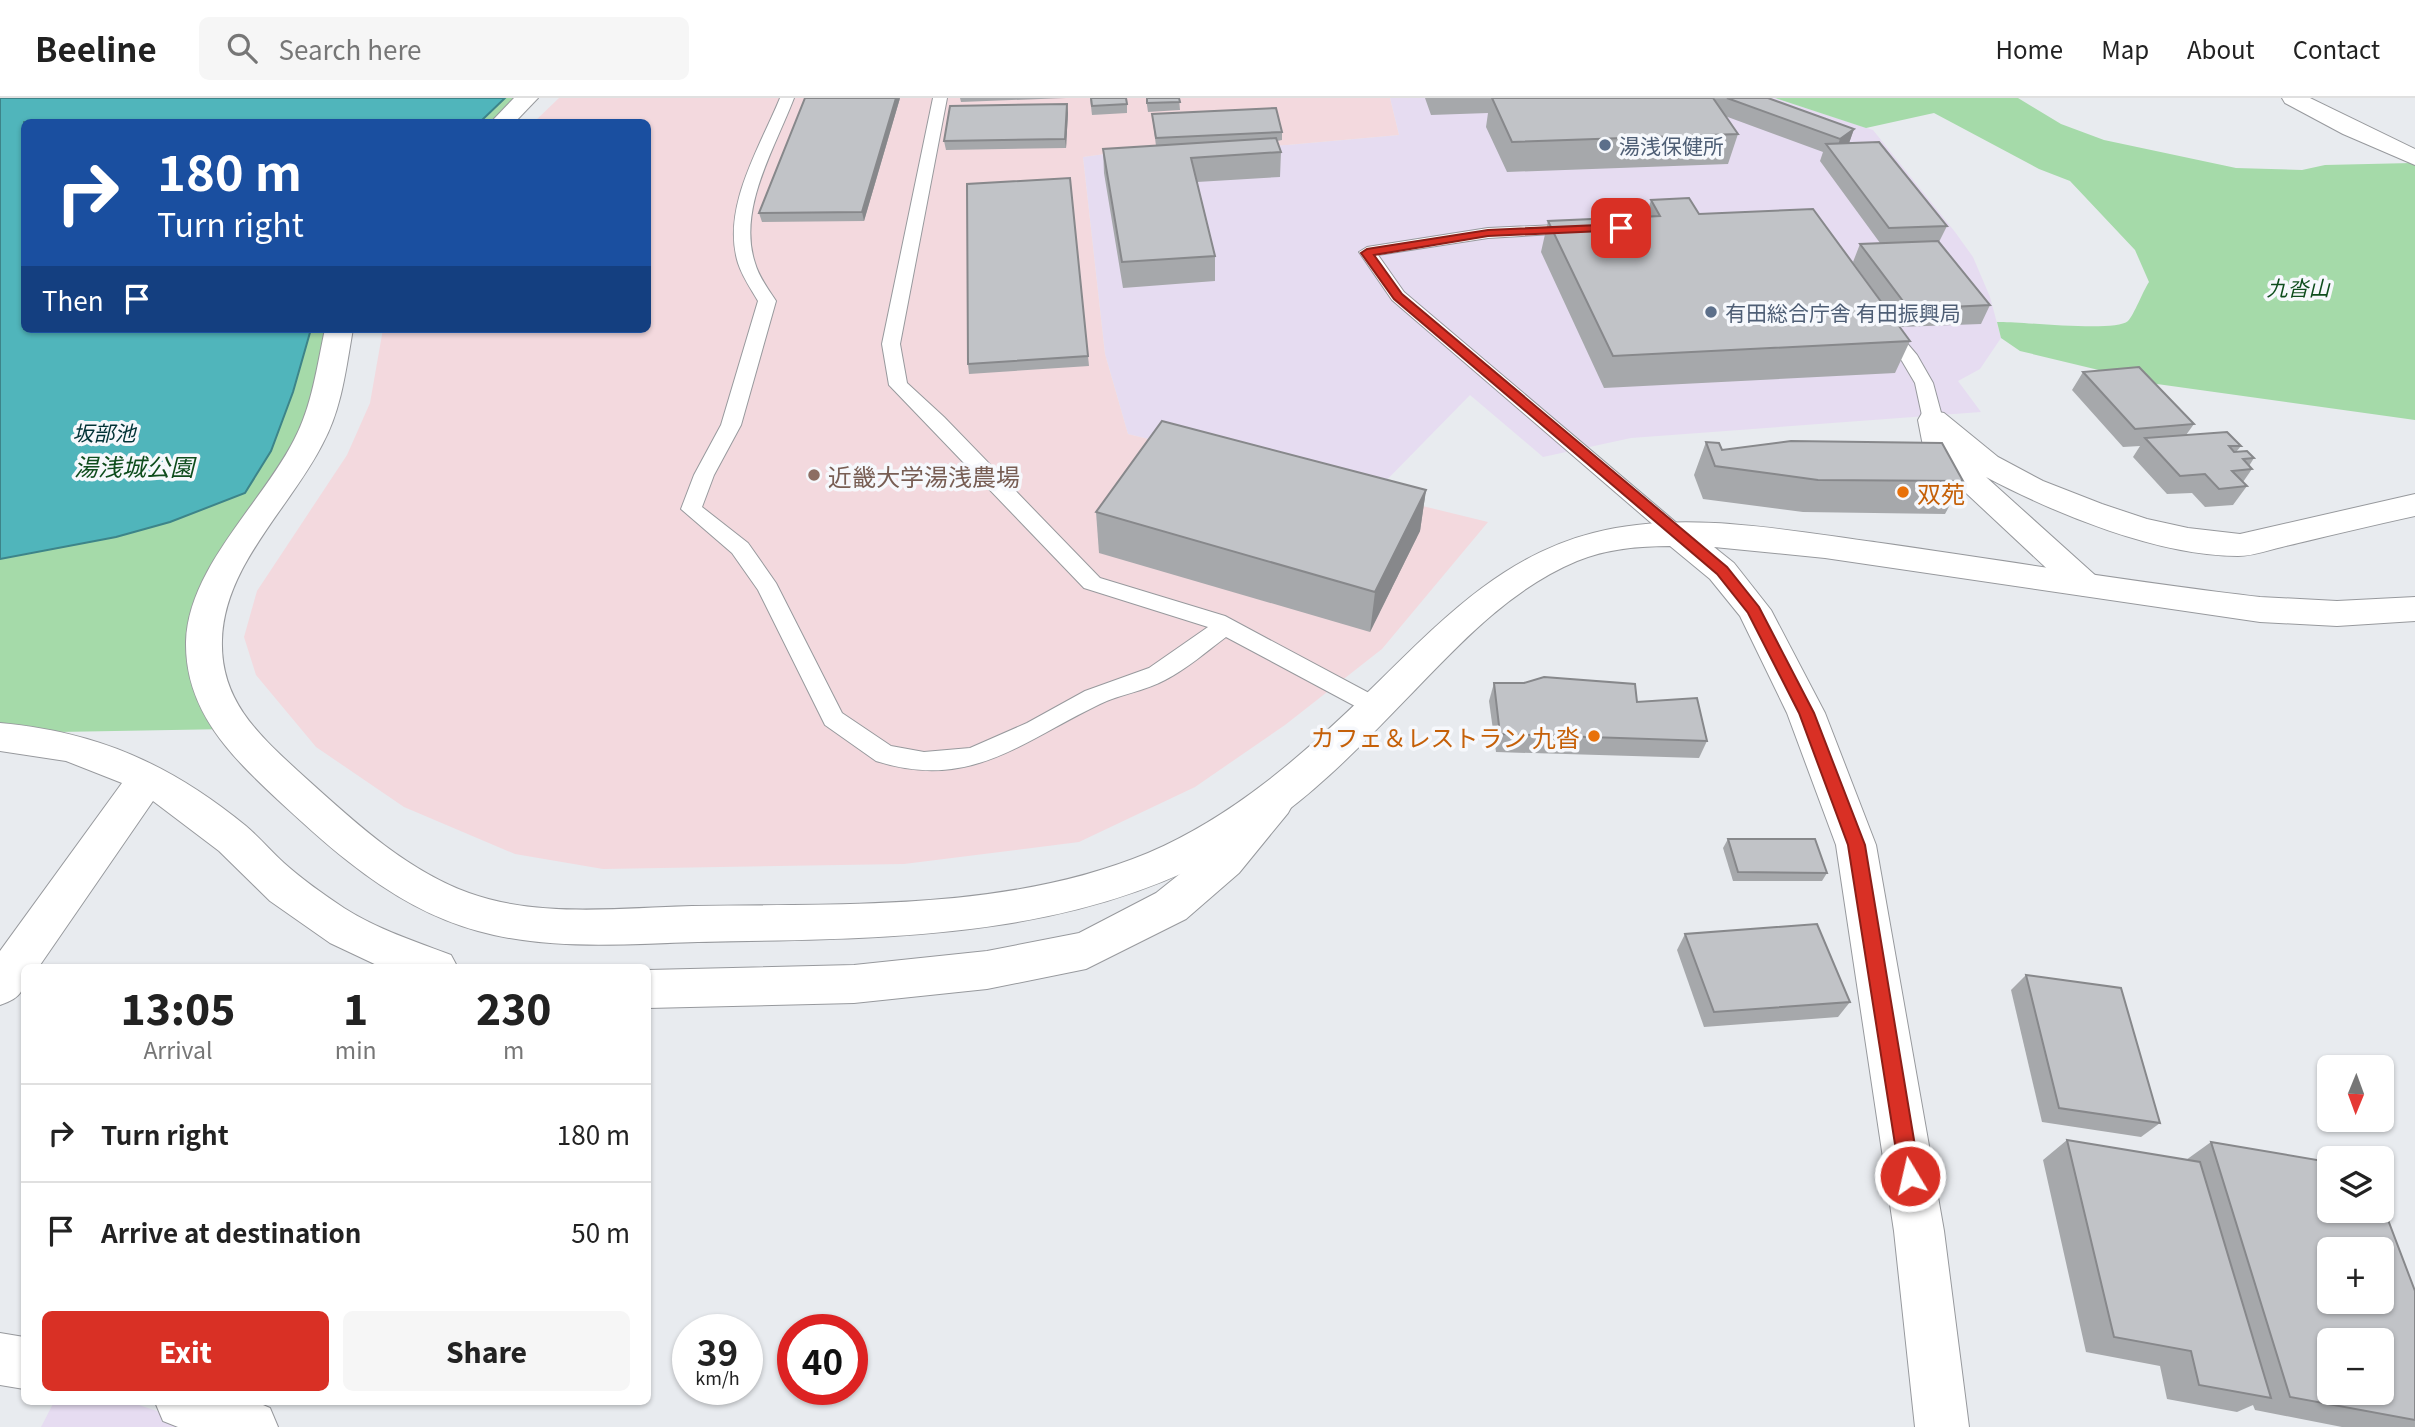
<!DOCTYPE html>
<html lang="en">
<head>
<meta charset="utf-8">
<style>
  body { margin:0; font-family:Georgia,"Noto Sans JP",serif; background:#f6f6f6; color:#222; height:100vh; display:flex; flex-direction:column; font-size:26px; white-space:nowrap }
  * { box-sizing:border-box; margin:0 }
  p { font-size:23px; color:#767676 }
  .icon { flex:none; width:38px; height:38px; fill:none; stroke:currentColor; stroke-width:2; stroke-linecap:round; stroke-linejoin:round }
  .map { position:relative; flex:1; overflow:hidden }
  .details { position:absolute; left:21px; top:866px; width:630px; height:441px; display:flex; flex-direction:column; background:#fff; border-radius:10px; box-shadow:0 2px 5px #0004 }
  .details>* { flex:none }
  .hud { position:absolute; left:21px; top:21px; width:630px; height:214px; border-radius:10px; box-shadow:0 2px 5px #0004; background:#1a4fa0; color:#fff; overflow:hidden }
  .needle { width:46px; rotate:181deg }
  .controls { position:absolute; left:2317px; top:957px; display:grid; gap:14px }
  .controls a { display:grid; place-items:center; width:77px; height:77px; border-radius:10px; background:#fff; box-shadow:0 2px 5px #0004; font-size:35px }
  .speed { position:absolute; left:672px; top:1216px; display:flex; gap:14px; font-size:35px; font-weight:700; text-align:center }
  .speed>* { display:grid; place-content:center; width:91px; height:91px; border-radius:50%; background:#fff; box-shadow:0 2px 5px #0004; line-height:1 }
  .speed small { font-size:18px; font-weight:400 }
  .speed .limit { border:10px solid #d22; background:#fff; color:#111 }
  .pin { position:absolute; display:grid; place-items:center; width:60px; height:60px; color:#fff; margin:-30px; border-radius:14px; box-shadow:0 4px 10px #0006 }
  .me { position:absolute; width:77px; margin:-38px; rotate:351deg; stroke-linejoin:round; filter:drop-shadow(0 0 5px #0008) }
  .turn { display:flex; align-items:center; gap:24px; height:147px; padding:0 21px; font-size:32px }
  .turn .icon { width:91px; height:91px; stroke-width:2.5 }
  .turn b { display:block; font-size:49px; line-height:60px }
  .then { display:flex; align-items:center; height:66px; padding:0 21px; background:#0003; gap:14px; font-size:26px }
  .eta { display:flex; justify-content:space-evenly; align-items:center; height:119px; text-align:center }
  .eta b { font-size:42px; font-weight:800; line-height:49px }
  .cta { display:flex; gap:14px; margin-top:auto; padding:14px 21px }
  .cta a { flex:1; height:80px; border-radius:10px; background:#d93025; color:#fff; font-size:28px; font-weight:800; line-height:80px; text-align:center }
  .cta a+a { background:#f6f6f6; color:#222 }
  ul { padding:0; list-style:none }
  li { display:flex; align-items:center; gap:21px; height:98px; padding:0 21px; border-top:2px solid #e0e0e0 }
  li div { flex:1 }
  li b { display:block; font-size:26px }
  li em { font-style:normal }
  header { display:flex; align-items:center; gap:42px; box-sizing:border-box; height:98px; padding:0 35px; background:#fff; border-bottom:2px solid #e0e0e0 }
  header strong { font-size:33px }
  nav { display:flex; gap:38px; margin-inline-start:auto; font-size:24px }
  .search { width:490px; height:63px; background:#f6f6f6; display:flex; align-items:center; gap:18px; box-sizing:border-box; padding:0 24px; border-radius:10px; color:#767676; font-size:26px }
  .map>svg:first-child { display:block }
  .commercial { fill:#e6dcf1 }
  .education { fill:#f3d9de }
  .green { fill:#a5daa9 }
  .water { fill:#50b5bb; stroke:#3d8489; stroke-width:2 }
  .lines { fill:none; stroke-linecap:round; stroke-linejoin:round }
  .lane-casing { stroke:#97999d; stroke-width:2 }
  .street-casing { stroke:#97999d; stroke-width:2 }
  .secondary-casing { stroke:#97999d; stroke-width:2 }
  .lane { fill:#fff; fill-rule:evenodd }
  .street { fill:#fff; fill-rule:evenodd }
  .secondary { fill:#fff; fill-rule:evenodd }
  .wall { fill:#a6a8ab }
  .shaded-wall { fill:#87888b }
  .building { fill:#c1c3c7; stroke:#87888b; stroke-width:2; fill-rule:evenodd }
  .route { fill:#d93025; stroke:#8d1f18; stroke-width:2 }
  .service-dot { fill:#5c6f8a; stroke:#f6f8fc; stroke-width:2.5 }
  .education-dot { fill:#8d6e63; stroke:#f6f8fc; stroke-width:2.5 }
  .food-dot { fill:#e8710a; stroke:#f6f8fc; stroke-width:2.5 }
  .labels { text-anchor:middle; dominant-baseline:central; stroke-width:7; stroke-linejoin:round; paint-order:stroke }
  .far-service-label { font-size:21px; fill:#4e5e75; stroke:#f6f8fc; text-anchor:start }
  .far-park-label { font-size:21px; font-style:italic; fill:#0f4d1d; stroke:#f6f8fc }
  .far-water-label { font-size:21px; font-style:italic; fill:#003235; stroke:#f6f8fc }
  .park-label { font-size:24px; font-style:italic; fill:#0f4d1d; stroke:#f6f8fc }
  .education-label { font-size:24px; fill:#785e54; stroke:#f6f8fc; text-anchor:start }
  .food-label { font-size:24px; fill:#c56008; stroke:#f6f8fc; text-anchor:start }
</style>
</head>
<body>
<header>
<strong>Beeline</strong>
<div class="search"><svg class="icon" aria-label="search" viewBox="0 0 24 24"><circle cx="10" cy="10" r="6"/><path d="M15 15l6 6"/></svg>Search here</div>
<nav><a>Home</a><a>Map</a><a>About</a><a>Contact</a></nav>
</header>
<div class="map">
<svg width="2415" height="1329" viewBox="0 0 2415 1329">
  <rect width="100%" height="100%" fill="#e8ebef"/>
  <g class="commercial">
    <path d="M1390,0h385l98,32 82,102 18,25 17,40 11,41 -21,31 -22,12 23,31 -350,26 -88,19 -73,-62 -97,99 -245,-60 -23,-80 -22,-197 44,-6 160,-6 112,-10z"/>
    <path d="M54,1304h76l75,25h-164z"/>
  </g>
  <path class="education" d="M559,0h831l9,37 -112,10 -160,6 -44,6 22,197 23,80 360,88 -106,127 -97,76 -90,62 -116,55 -175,22 -301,5 -88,-15 -111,-47 -88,-60 -60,-72 -12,-38 13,-46 90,-136 23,-52 13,-74h265v-207h-114z"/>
  <g class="green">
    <path d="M0,0h527l-25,24h-478v207h315l-13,61 -121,223 24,116 -229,4z"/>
    <path d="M1775,0h243l43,26 43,16 132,28 66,2 23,-5 87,-2 3,2v255l-258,-36 -137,-33 -19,-13 -4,-16c24,-1 117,11 131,-1 6,-6 15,-30 21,-39l-14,-32 -65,-69 -31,-12 -105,-56 -68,15z"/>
  </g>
  <path class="water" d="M0,0h505l-25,24h-456v207h287l-18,63 -22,59 -26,42 -75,29 -54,15 -116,22z"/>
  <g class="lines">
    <defs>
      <g id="lane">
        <path d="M780,0h14c-19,50 -57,111 -39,165 4,14 13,26 21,38l-35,124 -27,50 -12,32 46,36 28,40 66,130 49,33 33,6 46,-4 57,-25 58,-32 64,-23 59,-41 -124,-39 -195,-203 -7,-41 51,-246h14l-47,246 7,39 37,34 156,161 125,38 159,85 4,6 -4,6 -8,3 -8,-3 -142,-76c-19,14 -39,32 -61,43 -20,11 -44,14 -65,24 -79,38 -130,87 -224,57l-51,-36 -67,-135 -26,-37 -51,-44 13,-34 27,-50 37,-124c-7,-12 -16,-25 -20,-38 -17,-55 22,-116 42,-165z"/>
        <path d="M1579,126l8,5 -2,3 -97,6 -110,17 26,37 281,238 4,5 -4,5h-14l-279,-240 -33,-48 8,-5 121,-19z"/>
        <path d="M1883,223l6,1 28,33 16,28 10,37 -3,4h-14l-3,-4 -8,-37 -13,-22 -28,-35z"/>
      </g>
      <g id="street">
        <path d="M2282,0h28l105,51v16l-72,-31 -58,-31z"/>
        <path d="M1933,313l11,2 54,44 45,24 59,23 45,15 41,9 52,6 175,-40v22c-42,9 -83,19 -125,29 -16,3 -35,11 -52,11 -80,0 -182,-42 -252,-79l110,99 5,8 -5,8 -12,4 -12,-4 -121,-113 -24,-26 -4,-7 -5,-26 4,-7z"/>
        <path d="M0,625c98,9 170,41 246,103 13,11 25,25 38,37 19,17 39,31 60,45 33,21 70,33 107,47l7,13h-75l-53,-25 -60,-42 -51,-50 -66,-50 -115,167h-14c0,23 -1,29 -24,37v-54l122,-168 -56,-22 -66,-10z"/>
        <path d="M1274,688l14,5 6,11 -6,11 -49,60 -53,46 -100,50 -99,20 -133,14 -206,5v-38l206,-5 133,-14 92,-18 77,-40 55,-44 49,-58z"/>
        <path d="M0,1235l24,4v52l-24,-4z"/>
        <path d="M155,1304h101l14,6 8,19h-100l-15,-6z"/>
      </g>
      <g id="secondary">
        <path d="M514,0h24l-23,24h-24z"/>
        <path d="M325,231h28c-7,39 -11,79 -30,114 -32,64 -99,122 -101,197 -2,60 36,94 76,131 51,46 105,98 171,122 69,25 151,15 223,13 150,-3 314,6 456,-53 86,-37 155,-98 222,-163 67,-65 129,-133 223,-157 92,-24 196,-2 288,10 126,18 252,39 379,54l77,4 78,-4v24l-78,5 -77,-4 -435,-64 -111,-11 20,16 37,47 54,103 51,132 68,386 25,196h-54l-21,-196 -58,-386 -49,-132 -47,-97 -30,-37 -40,-33c-31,0 -64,3 -93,15 -65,27 -115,80 -163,130 -53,55 -108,113 -174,152 -164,99 -357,95 -542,99 -72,2 -149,9 -220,-11 -48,-13 -90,-38 -129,-69 -25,-19 -48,-41 -71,-62 -47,-44 -93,-89 -92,-158 2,-74 76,-139 108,-202 18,-34 23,-74 31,-111z"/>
      </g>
    </defs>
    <use href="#lane" class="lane-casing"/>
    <use href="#street" class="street-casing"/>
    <use href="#secondary" class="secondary-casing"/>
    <use href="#lane" class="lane"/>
    <use href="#street" class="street"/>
    <use href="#secondary" class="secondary"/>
  </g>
  <g class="wall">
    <path d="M900,0l-36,123 -102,1 -3,-9z"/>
    <path d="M960,0h106l-105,4z"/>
    <path d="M1090,0l37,6v9l-35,2z"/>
    <path d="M1146,0h33l1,12 -32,2z"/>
    <path d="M1425,0h343l86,31 -5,14 98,83 -8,16 51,63 -9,19 -81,3 -47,-65 7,-18 20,-1 -60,-82 3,-9 -98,-36 13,18 -10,30 -221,8 -21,-45 2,-14 -57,2z"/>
    <path d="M1067,6l1,9 -2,35 -120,2 -2,-9z"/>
    <path d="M1152,16l130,18v8l-5,1 4,11 -1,25 -83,5 18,74v25l-92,7 -19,-115 -1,-24 53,-3z"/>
    <path d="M1651,102l48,14 211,127 -15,32 -291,15 -63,-136 7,-31 98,-5z"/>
    <path d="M1088,258l1,10 -120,8 -1,-10z"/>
    <path d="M2083,274l111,52 -8,11 55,11 -5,6 18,6 -5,8 3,3 -9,13 4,4 -14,19 -28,2 -13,-14 -25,1 -34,-37 7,-11 -17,1 -51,-57z"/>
    <path d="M1706,344l16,8 241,31 -18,33 -142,-2 -100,-13 -9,-24z"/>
    <path d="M1426,392l-6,41 -50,101 -271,-79 -3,-41z"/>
    <path d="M1494,585l143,19 70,39 -8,17 -203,-6 -7,-51z"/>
    <path d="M1728,741l99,34 -5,8h-89l-10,-33z"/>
    <path d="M1685,836l165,68 -12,15 -134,10 -27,-77z"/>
    <path d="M2026,877l134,148 -19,14 -99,-15 -31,-132z"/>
    <path d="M2067,1042l119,20 25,-18 204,149v136h-73l-87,-17 -2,-5 -16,7 -70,-13 -7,-33 -74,-14 -43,-192z"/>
  </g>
  <g class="shaded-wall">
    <path d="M896,0h4l-36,123 -2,-9z"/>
    <path d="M1067,6l1,9 -2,35 -1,-9z"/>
    <path d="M1854,31l-6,17 -14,10 6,-17z"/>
    <path d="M1426,392l-6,41 -50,101 5,-40z"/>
  </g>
  <g class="building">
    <path d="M805,0h91l-34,114 -103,1z"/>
    <path d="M1091,0h35l1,6 -35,2z"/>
    <path d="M1147,0h32l1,4 -33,1z"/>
    <path d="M1492,0h221l25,36 -226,8z"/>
    <path d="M1727,0h41l86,31 -14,10z"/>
    <path d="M1067,6l-2,35 -121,2 6,-35z"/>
    <path d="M1276,10l6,24 -126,6 -4,-24z"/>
    <path d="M1276,40l5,14 -90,6 24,98 -93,6 -19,-113z"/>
    <path d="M1879,44l68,84 -58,2 -63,-84z"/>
    <path d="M1070,80l18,178 -120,8 -1,-180z"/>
    <path d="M1689,100l10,16 114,-5 97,132 -297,15 -65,-135 112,-5 -9,-16z"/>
    <path d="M1938,143l52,64 -81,4 -49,-65z"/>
    <path d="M2139,269l55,57 -59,5 -52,-57z"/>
    <path d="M1162,323l264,69 -51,102 -279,-80z"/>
    <path d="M2227,334l14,14h-12l5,6 13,-1 7,7 -11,1 9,10 -20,2 15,15 -28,3 -14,-15 -25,2 -35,-38z"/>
    <path d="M1791,343l151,2 21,38 -145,-1 -103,-14 -9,-24 13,1 3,7z"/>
    <path d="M1544,579l91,7 2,18 60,-4 10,43 -207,-7 -6,-51h30z"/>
    <path d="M1728,741h87l12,34 -89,-1z"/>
    <path d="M1817,826l33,78 -136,10 -29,-78z"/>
    <path d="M2026,877l95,13 39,135 -101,-15z"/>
    <path d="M2067,1042l133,22 71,236 -72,-13 -8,-34 -77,-14z"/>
    <path d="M2211,1044l118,20v49h53v-7l33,87v129l-125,-23zM2329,1152h53v52h-53zM2329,1242h53v53h-53z"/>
  </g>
  <path class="route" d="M1621,126l4,1v5l-137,6 -114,19 28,39 325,273 32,40 55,106 51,132 55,331 -3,7 -7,2 -7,-2 -3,-7 -52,-331 -49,-132 -51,-100 -31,-39 -323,-275 -33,-46 6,-4 121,-19z"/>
  <g class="service-dot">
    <circle cx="1605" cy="47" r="7"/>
    <circle cx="1711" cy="214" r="7"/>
  </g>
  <circle class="education-dot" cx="814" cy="377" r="7"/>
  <g class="food-dot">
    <circle cx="1903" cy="394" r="7"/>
    <circle cx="1594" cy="638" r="7"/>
  </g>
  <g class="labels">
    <g class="far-service-label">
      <text x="1619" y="47">湯浅保健所</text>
      <text x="1725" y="214">有田総合庁舎 有田振興局</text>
    </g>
    <g class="far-park-label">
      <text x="2298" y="189">九沓山</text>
    </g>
    <g class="far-water-label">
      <text x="104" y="334">坂部池</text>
    </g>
    <g class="park-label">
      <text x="134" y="367">湯浅城公園</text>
    </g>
    <g class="education-label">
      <text x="828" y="377">近畿大学湯浅農場</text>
    </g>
    <g class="food-label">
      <text x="1917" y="394">双苑</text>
      <text x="1580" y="638" text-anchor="end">カフェ＆レストラン 九沓</text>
    </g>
  </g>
</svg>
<div class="controls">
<a><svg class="needle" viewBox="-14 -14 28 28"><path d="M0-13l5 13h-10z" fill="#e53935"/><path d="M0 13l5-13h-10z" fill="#767676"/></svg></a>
<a><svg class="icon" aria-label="layers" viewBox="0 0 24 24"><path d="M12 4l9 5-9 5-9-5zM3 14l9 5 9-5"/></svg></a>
<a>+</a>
<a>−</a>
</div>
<div class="speed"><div>39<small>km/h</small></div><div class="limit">40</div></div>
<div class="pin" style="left:1621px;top:130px;background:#d93025"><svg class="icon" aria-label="arrive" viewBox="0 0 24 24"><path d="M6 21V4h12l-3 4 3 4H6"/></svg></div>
<svg class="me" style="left:1910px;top:1078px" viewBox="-20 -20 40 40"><circle r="17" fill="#d93025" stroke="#fff" stroke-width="3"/><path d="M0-11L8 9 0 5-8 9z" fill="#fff"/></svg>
<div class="hud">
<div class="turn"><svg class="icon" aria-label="right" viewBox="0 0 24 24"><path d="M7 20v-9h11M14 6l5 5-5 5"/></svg><div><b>180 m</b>Turn right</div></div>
<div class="then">Then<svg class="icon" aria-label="arrive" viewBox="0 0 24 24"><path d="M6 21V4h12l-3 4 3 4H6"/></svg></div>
</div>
<section class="details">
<div class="eta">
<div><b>13:05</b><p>Arrival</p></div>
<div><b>1</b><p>min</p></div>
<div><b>230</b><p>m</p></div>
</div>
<ul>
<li><svg class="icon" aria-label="right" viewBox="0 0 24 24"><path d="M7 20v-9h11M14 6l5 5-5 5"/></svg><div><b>Turn right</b></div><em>180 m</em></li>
<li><svg class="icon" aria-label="arrive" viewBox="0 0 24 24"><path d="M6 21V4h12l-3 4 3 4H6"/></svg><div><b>Arrive at destination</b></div><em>50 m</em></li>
</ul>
<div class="cta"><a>Exit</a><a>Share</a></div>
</section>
</div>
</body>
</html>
